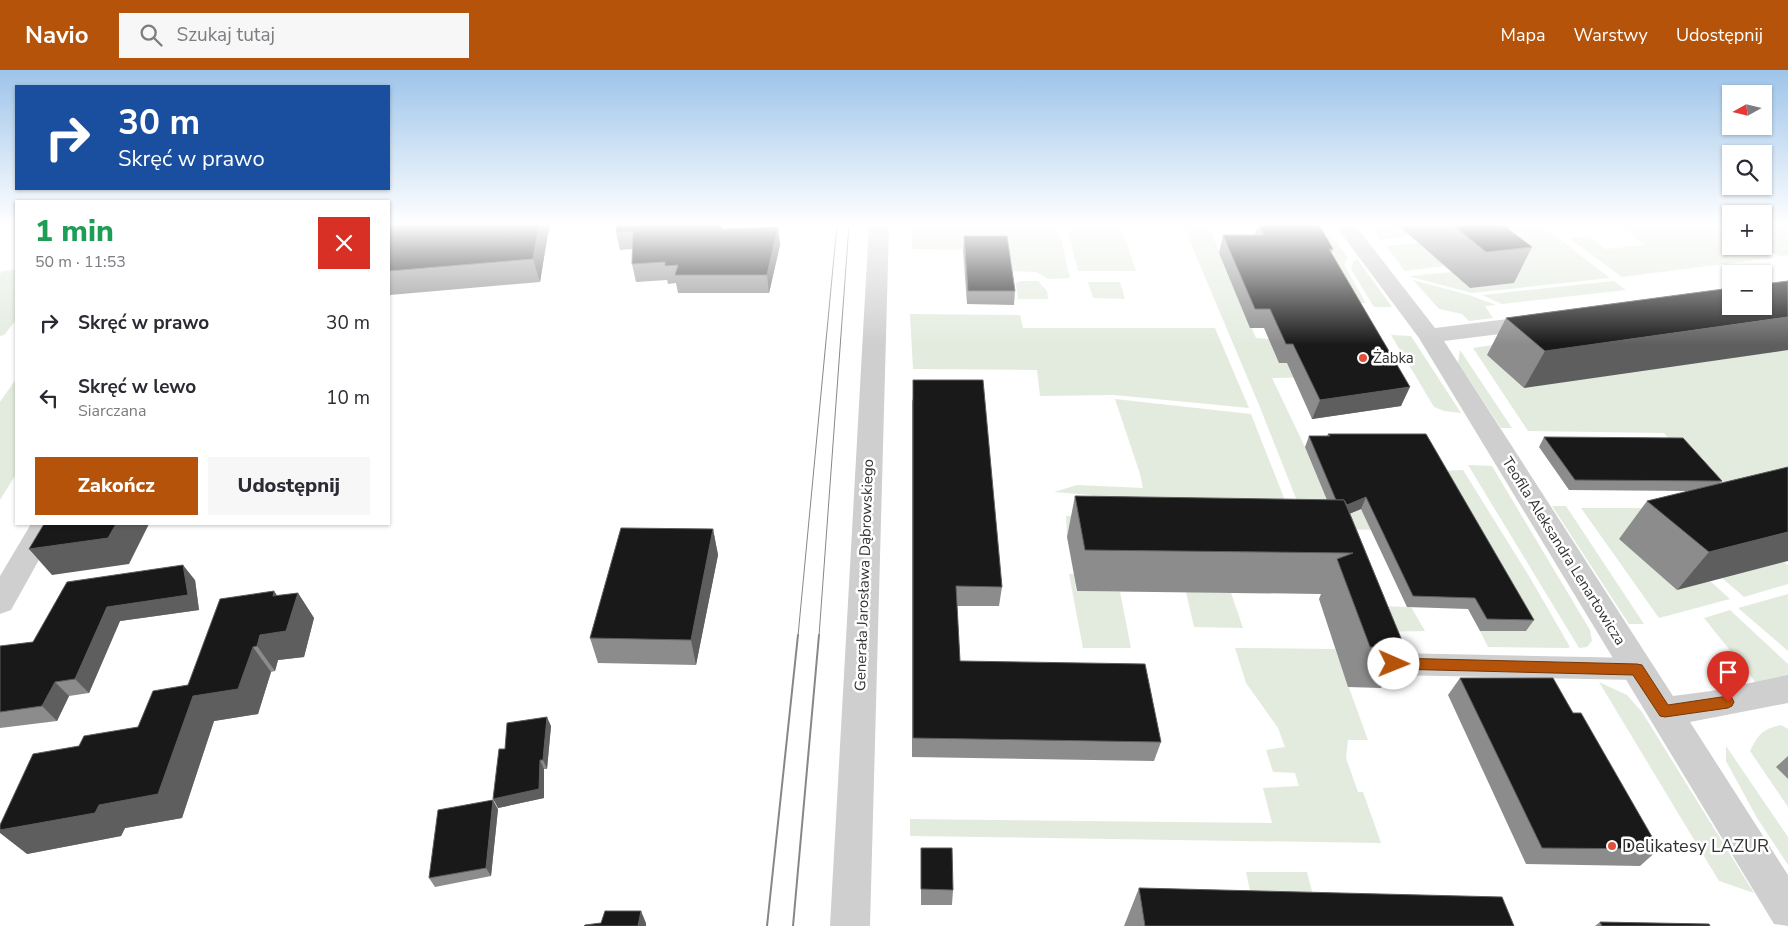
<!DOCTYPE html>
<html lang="pl">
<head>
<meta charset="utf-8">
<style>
  body { margin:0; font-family:"Nunito Sans",sans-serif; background:#f7f7f7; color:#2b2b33; height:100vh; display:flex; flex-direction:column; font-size:19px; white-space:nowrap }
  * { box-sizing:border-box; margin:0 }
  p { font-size:16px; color:#7c7c81 }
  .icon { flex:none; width:28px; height:28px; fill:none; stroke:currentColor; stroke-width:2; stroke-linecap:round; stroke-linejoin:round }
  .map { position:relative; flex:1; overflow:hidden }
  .drawer { position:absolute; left:15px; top:130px; width:375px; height:325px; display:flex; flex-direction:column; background:#fff; border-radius:0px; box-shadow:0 1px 4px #0004 }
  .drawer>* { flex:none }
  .top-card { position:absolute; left:15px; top:15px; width:375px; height:105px; border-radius:0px; box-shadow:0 1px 4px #0004; background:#1a4fa0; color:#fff; overflow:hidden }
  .needle { width:32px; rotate:262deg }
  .fabs { position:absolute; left:1722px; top:15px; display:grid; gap:10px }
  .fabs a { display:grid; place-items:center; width:50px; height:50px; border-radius:0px; background:#fff; box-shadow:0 1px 4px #0004; font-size:25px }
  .pin { position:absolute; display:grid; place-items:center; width:42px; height:42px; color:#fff; margin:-51px -21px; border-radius:50% 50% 50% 0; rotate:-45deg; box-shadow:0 0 5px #0007 }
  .pin .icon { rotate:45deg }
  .me { position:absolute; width:55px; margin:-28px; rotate:91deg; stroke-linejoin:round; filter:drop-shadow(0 0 4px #0008) }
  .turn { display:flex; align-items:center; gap:18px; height:105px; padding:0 20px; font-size:22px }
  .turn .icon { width:65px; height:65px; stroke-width:2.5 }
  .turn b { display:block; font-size:35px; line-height:42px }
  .round { display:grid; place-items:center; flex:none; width:52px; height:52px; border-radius:0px; background:#f7f7f7 }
  .summary { display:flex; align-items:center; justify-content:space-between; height:85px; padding:0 20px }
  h1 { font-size:30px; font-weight:800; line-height:38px; color:#1e9e55 }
  .primary-button { display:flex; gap:10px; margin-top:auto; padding:10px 20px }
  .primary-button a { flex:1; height:58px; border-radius:0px; background:#b45309; color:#fff; font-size:20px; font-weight:800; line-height:58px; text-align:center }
  .primary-button a+a { background:#f7f7f7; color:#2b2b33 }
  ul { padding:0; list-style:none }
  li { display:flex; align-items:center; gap:15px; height:75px; padding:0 20px }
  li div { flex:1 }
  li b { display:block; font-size:19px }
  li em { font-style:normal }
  header { display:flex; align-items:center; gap:30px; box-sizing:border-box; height:70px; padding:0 25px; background:#b45309; color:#fff }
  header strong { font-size:24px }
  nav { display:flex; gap:28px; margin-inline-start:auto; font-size:18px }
  .search { width:350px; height:45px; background:#f7f7f7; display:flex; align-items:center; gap:12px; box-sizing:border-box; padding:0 18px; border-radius:0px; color:#7c7c81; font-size:19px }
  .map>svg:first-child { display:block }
  .green { fill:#e3ebde }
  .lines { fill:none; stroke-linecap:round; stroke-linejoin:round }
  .service { fill:#cfcfcf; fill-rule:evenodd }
  .minor { fill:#cfcfcf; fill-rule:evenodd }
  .tertiary { fill:#cfcfcf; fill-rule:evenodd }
  .tram-far1 { stroke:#878787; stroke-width:1 }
  .tram { stroke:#878787; stroke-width:2 }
  .wall { fill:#8c8c8c }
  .shaded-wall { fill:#5e5e5e }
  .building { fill:#191919; stroke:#5e5e5e }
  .route { fill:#b45309; stroke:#753606 }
  .poi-dot { fill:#e14e3c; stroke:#fff; stroke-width:2 }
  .labels { text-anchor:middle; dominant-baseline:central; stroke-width:5; stroke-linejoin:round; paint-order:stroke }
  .poi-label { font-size:15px; fill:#323232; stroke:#fff; text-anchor:start }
  .street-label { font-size:15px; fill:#323232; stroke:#fff }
  .near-poi-label { font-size:18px; fill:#323232; stroke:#fff; text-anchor:start }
</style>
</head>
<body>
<header>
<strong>Navio</strong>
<div class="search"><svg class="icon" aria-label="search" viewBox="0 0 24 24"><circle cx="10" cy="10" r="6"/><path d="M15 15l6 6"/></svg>Szukaj tutaj</div>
<nav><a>Mapa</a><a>Warstwy</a><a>Udostępnij</a></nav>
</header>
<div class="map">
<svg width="1788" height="856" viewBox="0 0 1788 856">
  <rect width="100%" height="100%" fill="#fff"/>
  <g class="green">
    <path d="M911,155h147l12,53 -22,1 -12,-7 -27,-1 -3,-21 -94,-1z"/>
    <path d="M1066,155l55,2 15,44h-58z"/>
    <path d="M1183,155h25l48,113 13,1 61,25 3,13 -61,1 33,69 53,43 18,40 -36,-1 38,77 33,1 14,24 -49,1 -73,-116 -44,-111z"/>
    <path d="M1368,155h30l13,11 -31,4z"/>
    <path d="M1444,155h97l69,53 -138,15 -61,-16 -1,-1 42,-4z"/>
    <path d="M1618,155h100l13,8v13h21l19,12 -149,19 -53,-39 19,-2 17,13 41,-4z"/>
    <path d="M1764,155h24v30l-9,1 -17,-10z"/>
    <path d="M1309,166h22l17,22 -4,7 22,38h-23z"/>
    <path d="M1418,173l27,23 -40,5 -19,-25z"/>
    <path d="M1357,189l35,48h-18l-23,-38 2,-7z"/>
    <path d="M16,200v50l-12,15 -4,1v-62l2,-3z"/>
    <path d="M1413,210l56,15 27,10 -11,1 8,12 -24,3 -7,-7 -23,-5z"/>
    <path d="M1021,211h17l9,10 1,8h-30l-2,-16z"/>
    <path d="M1614,211l12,9 -124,14 -20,-9z"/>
    <path d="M1088,212h32l5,17 -32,-1z"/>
    <path d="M910,244l110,1 3,13h192l34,80 -135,-13 -74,1 -3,-26 -124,-1z"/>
    <path d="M1391,265l20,1 50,77 -17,-2 -10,-4z"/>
    <path d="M1506,273l282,7v148l-78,83 20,18 -71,19 -78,-110h65l68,-16 -50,-59 -136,-2 -55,-83z"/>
    <path d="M1460,280l52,78h-11l-43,-65z"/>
    <path d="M16,309v95l-16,26v-98z"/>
    <path d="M1115,329l136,15 35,89 -219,34 -1,-21h29l-3,-21 -38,-3 23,-7 66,3 -3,-14z"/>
    <path d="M1468,395l24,1 98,164 2,11 -5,6 -8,1z"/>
    <path d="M1463,400l66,106 41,71 -2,1 -80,-1 -8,-16h46l-91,-160z"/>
    <path d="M1552,436h14l78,118h-15z"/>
    <path d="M1784,492l4,3v19l-44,13 -22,-19z"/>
    <path d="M1069,504h5l2,17 44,1 11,56h-48z"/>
    <path d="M1186,522l45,1 12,35 -49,-1z"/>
    <path d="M1788,524v57l-50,-43z"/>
    <path d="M1730,540l58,54v12l-32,7 -52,-65z"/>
    <path d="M1235,578l100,1 33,91h-20l-2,18 12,34h5l18,51 -471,-7v-17l362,4 -9,-35 36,-2 -4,-13 -22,-1 -7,-22 19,-3 -7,-19 -32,-45z"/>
    <path d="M1599,612l28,13 15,17 112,181 -35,-12z"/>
    <path d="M1781,655l7,4v35l-12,3 12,12v28l-38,-56c9,-17 12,-22 31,-26z"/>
    <path d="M1726,676l62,91v28l-31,-47 -31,-57z"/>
    <path d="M1246,802h61l14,54h-63z"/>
  </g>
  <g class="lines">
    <path class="service" d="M1394,583l243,5 10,3 4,8 -4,8 -10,3 -243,-5 -10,-3 -4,-8 4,-8z"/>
    <g class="minor">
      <path d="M1335,155h20l80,103 104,-13 8,2 3,5 -3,5 -8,2 -95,12 229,355 38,-5 77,-16v28l-98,19 98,153v51l-14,-2 -355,-586z"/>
      <path d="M31,454h28l-48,86 -11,4v-38z"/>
    </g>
    <path class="tertiary" d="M869,155h20l-19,701h-40z"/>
    <g class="tram-far1">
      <path d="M798,566l39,-411"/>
      <path d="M819,566l30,-411"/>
    </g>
    <g class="tram">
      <path d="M767,856l31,-291"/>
      <path d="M793,856l26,-291"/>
    </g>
  </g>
  <g class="wall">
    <path d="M389,155l158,14 -7,43 -150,13 -1,6z"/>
    <path d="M617,155l106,4 55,-2 2,18 -11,48h-91l-2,-10 -8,1 -1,-4 -31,2 -4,-18 1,-15 -13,1 -4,-18z"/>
    <path d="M1258,155h61l14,24 -2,4 70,153 -89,13 -25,-56h-8l-15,-35h-14l-31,-75 4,-18h33l-1,-1z"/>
    <path d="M1398,155h105l29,22 -18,36 -44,5z"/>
    <path d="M964,166l51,55 -1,14 -47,-1 -4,-54z"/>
    <path d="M1731,218l-207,100 -37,-33 19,-37z"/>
    <path d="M912,329l90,188 -3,19h-42l3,55 201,81 -7,19 -242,-4z"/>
    <path d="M1328,364l206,186 -8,11h-46l-12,-22 -61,-2 -46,-98 -11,4 55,135 -24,40 -33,-1 -29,-88 2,-5 -244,-3 -10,-54 8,-41 252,4 -22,-53 4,-11h18z"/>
    <path d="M1544,367l178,44 -2,2 68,-16 -111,123 -58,-51 28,-38 43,-10 -121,-1 -30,-43z"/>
    <path d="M713,459l5,26 -22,110 -98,-2 -8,-25z"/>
    <path d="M195,510l4,30 -79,11 -31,72 -20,3 -12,25 -57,7v-82l33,-4z"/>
    <path d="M274,521l3,5 21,-3 16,25 -10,39 -26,3 -3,11 -4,1 -13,42 -44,7 -32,97 -57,10 -4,8 -94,18 52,-108 59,-19 50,-42z"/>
    <path d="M1460,608l199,171 -19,17 -114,-2 -78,-169z"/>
    <path d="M551,656l-4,43h-3v29l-46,10 7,-59z"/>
    <path d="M1788,686v23l-12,-12z"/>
    <path d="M498,739l-7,67 -56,11 -6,-9z"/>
    <path d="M921,778l32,42 -1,15h-31z"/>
    <path d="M1139,818l375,38h-390z"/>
    <path d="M1600,852l110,4h-115z"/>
  </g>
  <g class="shaded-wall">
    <path d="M539,155h11l-3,14 -7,43 -7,-23z"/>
    <path d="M778,157l2,18 -11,48 -2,-18z"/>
    <path d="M389,221l1,4 -1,6z"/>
    <path d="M1788,247v33l-264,38 21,-37z"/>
    <path d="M1410,317l-9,19 -89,13 8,-19z"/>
    <path d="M1366,427l-5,12 -26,11 5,-12z"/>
    <path d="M116,454h33l-20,40 -77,11 -23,-26z"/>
    <path d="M713,459l5,26 -22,110 -5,-25z"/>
    <path d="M1788,462v29l-111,29 32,-38z"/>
    <path d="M183,495l12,15 4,30 -79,11 -31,72 -14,-14 32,-72z"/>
    <path d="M274,521l17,25 7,-23 16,25 -10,39 -26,3 -3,11 -18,-25z"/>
    <path d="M253,577l18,25 -13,42 -44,7 -32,97 -57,10 -4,8 -94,18 -27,-21v-3l99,-25 94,-109z"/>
    <path d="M55,612l14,14 -12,25 -15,-15z"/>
    <path d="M547,647l4,9 -4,43 -4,-9z"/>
    <path d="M540,690l4,9v29l-46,10 -5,-9z"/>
    <path d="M493,730l5,9 -7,67 -5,-8z"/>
    <path d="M641,841l5,12v3h-8z"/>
  </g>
  <g class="building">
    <path d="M389,155h150l-6,34 -144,12z"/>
    <path d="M617,155h104l1,4 56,-2 -11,48h-92l3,-10 -13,1v-4l-33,2 1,-33 -17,1z"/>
    <path d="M1264,155h55l14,24h-4l81,138 -90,13 -27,-56h-7l-16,-35h-15l-32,-74h41l-5,-9h6z"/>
    <path d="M1453,155h50l29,22 -46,5z"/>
    <path d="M964,166h43l8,55h-47z"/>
    <path d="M1788,211v36l-243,34 -39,-33 225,-30v18h33v-22z"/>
    <path d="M913,310h70l19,207 -46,-1 4,75 185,3 16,78 -248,-4z"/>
    <path d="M1328,364h98l108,186 -47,-1 -12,-21 -62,-2 -47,-99 -19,8 -3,-5h-8l-27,-64h21z"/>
    <path d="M1544,367l139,1 39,43 -147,-1z"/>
    <path d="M1788,397v65l-79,20 -62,-51z"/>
    <path d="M1075,426l269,4 61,148 -35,-1 -33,-88 16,-6 -268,-3z"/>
    <path d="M44,454h72l-8,14 -79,11z"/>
    <path d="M621,458l92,1 -22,111 -101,-2z"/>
    <path d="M183,495l5,30 -81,12 -32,72 -20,3 -13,24 -42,6v-66l33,-4 34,-60z"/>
    <path d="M274,521l-1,5 25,-3 -12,38 -26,4 -3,11 -4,1 -15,42 -45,7 -35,98 -59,11 -4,8 -95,17v-5l33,-71 46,-8 5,-10 54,-9 15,-36 35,-6 32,-86z"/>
    <path d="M1460,608h93l20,35h8l78,136 -117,-1z"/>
    <path d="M547,647l-4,43h-3l-1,29 -46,10 6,-50h6l2,-26z"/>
    <path d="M493,730l-7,68 -57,10 9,-68z"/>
    <path d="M921,778h31l1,42 -32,-1z"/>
    <path d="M1139,818l363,9 12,29h-369z"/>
    <path d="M605,841h36l-3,15h-54l1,-1 16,-2z"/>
    <path d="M1600,852l109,2 1,2h-108z"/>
  </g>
  <linearGradient id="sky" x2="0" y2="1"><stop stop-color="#9dc4ea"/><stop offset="0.56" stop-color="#fff"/><stop offset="1" stop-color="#fff" stop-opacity="0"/></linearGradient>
  <rect width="1788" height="275" fill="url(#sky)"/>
  <path class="route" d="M1394,588l243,6 5,1 26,40 60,-9 4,2 2,4 -2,4 -4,2 -63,9 -5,-1 -27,-41 -239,-6 -5,-1 -2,-4 2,-4z"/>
  <g class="poi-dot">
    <circle cx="1363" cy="288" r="5"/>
    <circle cx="1612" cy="776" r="5"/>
  </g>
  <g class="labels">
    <g class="poi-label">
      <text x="1373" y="288">Żabka</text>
    </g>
    <g class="street-label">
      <text transform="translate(1564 481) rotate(58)">Teofila Aleksandra Lenartowicza</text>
      <text transform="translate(864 505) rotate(-88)">Generała Jarosława Dąbrowskiego</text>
    </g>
    <g class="near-poi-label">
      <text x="1622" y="776">Delikatesy LAZUR</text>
    </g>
  </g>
</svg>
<div class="fabs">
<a><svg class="needle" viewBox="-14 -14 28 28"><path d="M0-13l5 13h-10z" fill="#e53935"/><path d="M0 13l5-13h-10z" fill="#7c7c81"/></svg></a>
<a><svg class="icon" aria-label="search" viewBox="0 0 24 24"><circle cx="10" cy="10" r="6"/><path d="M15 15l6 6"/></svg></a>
<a>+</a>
<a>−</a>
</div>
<div class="pin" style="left:1728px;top:632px;background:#d93025"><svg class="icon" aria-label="arrive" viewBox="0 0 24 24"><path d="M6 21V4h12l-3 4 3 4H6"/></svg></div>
<svg class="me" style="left:1394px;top:594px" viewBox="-20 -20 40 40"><circle r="19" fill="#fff"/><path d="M0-13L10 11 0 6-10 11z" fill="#b45309"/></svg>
<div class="top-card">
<div class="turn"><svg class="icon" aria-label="right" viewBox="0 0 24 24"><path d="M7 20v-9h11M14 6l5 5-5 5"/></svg><div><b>30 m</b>Skręć w prawo</div></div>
</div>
<section class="drawer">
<div class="summary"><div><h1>1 min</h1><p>50 m · 11:53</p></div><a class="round" style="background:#d93025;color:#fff"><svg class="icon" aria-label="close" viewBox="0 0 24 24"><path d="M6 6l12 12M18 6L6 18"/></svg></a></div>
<ul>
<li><svg class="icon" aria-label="right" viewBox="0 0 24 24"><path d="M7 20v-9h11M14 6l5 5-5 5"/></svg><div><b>Skręć w prawo</b></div><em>30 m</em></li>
<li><svg class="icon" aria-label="left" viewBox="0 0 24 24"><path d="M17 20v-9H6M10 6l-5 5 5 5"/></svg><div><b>Skręć w lewo</b><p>Siarczana</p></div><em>10 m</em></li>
</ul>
<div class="primary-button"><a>Zakończ</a><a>Udostępnij</a></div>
</section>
</div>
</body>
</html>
